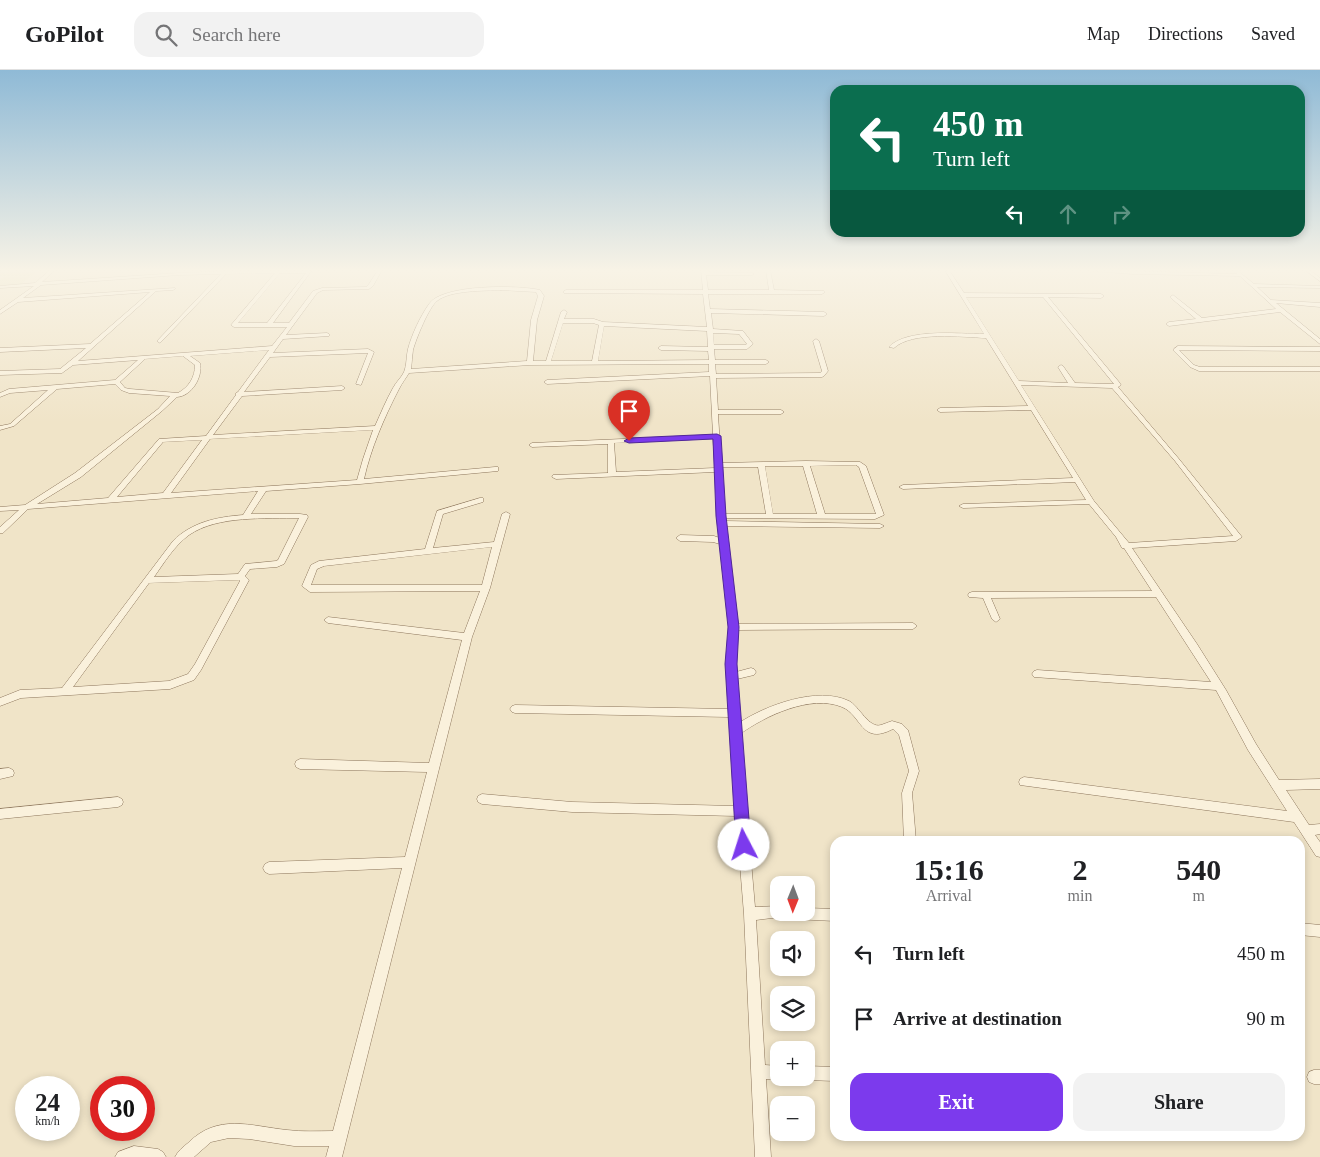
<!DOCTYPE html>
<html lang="en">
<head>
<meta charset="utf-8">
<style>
  body { margin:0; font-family:Georgia,serif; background:#f2f2f2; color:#202124; height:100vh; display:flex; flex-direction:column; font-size:19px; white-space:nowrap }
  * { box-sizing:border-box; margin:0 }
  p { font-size:16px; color:#757577 }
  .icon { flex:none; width:28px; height:28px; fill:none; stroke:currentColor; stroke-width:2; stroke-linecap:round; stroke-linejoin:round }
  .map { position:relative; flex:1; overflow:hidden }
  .sheet { position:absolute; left:830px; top:766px; width:475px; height:305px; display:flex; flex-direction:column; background:#fff; border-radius:15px; box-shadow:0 2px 8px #0003 }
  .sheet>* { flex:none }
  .hud { position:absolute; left:830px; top:15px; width:475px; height:152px; border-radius:15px; box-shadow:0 2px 8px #0003; background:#0b6e4f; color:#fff; overflow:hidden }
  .needle { width:32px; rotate:181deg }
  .controls { position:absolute; left:770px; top:806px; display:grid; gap:10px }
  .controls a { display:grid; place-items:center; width:45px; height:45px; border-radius:10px; background:#fff; box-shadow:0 2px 8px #0003; font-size:25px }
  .speed { position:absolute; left:15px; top:1006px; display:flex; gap:10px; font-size:25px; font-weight:700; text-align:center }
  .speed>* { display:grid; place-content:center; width:65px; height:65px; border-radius:50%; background:#fff; box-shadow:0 2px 8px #0003; line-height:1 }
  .speed small { font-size:12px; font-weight:400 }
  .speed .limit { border:8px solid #d22; background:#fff; color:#111 }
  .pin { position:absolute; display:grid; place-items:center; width:42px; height:42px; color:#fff; margin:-51px -21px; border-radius:50% 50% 50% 0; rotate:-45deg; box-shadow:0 0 5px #0007 }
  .pin .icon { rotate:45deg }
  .me { position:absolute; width:55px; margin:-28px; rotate:355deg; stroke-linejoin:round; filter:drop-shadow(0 0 4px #0008) }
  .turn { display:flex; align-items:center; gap:18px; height:105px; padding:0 20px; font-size:22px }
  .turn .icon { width:65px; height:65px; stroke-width:2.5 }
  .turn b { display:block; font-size:35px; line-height:42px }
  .lanes { display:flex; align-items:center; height:48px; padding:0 20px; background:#0003; justify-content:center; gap:25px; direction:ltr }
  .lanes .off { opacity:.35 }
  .eta { display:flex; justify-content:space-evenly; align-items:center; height:85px; text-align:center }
  .eta b { font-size:30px; font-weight:700; line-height:35px }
  .button { display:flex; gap:10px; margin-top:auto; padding:10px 20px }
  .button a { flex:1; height:58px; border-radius:15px; background:#7c3aed; color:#fff; font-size:20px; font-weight:700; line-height:58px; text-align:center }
  .button a+a { background:#f2f2f2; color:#202124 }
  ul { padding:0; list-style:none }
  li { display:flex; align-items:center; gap:15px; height:65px; padding:0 20px }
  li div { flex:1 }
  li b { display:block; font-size:19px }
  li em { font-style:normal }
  header { display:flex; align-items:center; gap:30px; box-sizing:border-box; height:70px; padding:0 25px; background:#fff; border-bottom:1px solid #e0e0e0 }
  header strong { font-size:24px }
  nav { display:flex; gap:28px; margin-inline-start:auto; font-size:18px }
  .search { width:350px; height:45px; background:#f2f2f2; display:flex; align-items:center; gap:12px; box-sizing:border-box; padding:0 18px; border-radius:15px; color:#757577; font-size:19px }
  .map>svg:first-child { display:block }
  .farmland { fill:#e6deb5 }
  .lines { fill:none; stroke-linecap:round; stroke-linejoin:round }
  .minor-casing { stroke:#8d765c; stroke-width:1 }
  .minor { fill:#faf1dc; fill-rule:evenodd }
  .route { fill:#7c3aed; stroke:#51269a }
</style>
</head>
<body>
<header>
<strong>GoPilot</strong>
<div class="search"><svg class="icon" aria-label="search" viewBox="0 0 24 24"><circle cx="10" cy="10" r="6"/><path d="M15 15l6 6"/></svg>Search here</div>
<nav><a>Map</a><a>Directions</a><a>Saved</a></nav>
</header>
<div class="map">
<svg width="1320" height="1087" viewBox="0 0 1320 1087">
  <rect width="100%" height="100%" fill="#f0e4c8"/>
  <path class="farmland" d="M4,200h35l-18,14 -21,2v-6l5,-4h-5v-3z"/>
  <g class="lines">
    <defs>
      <g id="minor">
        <path d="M50,200h5l-13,12 137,-9 47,-2 86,-1 -39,53h16l24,-32 9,-3 44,-1 3,-3 9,-14h4l-9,16 -4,3 -46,1 -6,3 -31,42 41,-2 2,1v2l-46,3 -10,14 95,-4 6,3 -13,33 -5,-1 12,-31 -98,4 -26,35 98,-6 3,2 -3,2 -100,6 -29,39 162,-9c6,-13 11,-26 18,-38 3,-6 8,-10 11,-16 3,-7 2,-15 4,-23 4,-15 12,-32 21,-45 13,-20 89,-19 111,-14l4,6 -7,24 -4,41h13l15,-49 3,-2 3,2 -3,7h30l9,3 104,5 -4,-33 -139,-1v-2l2,-1h137l-2,-20h4l1,2 46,1 2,1 -2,1h-46l2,15h61l-3,-20h4l4,20 50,1 1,1 -3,2h-114l2,15 114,3 3,2 -3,2 -113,-3 2,16 30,2 10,13 -6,5h-33l1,11h51l3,2 -3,2h-51l1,10 104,-1 2,-2 -9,-30 3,-2 3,2 9,30 -4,5 -2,1 -106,1 2,32h63l3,2 -3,2h-63l3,49 85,-2 54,1 6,4 18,49 -9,4 -150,-1v3l155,3 4,2 -4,2 -154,-2 12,98 175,-1 4,3 -4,3 -175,1 -2,42 15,-4 3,1 2,3 -2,3 -17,4 2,44c27,-18 79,-37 110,-22 10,5 20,28 32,24 4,-1 7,-3 11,-4l10,3 6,6 11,41 -7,22 4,48h-12l-2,-48 7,-22 -10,-36 -6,-6c-32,17 -31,-14 -51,-22 -31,-13 -77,9 -102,27l15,173 24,-1v6h27v-4l29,1v12l-63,-3 -16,2 9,145 14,1v12h5l-5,2 -13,-1 5,78h-16l-11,-243 -8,-98 -164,-4 -90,-8 -4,-2 -1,-3 1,-3 4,-2 90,8 163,4 -6,-89 -214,-4 -3,-1 -2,-3 2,-3 3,-1 214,4 -3,-45 4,-37 -10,-83 -7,-2 -33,-1 -4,-3 4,-3 34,1 6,2 -5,-66 -159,7 -4,-2 1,-2 55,-2v-29l-76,3 -3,-2 3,-2 181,-8 -3,-59 -163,8 -3,-2 3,-2 162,-8v-8l-179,1 -121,8c-3,5 -7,10 -10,16 -15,29 -28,59 -35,90l131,-12h3v4l-138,13 -94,7 -15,23h49l7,1 1,2 -24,47 -7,3 -27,2 -5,7 4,4 -48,90 -7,10 -24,9 -149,9 -21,8v-8l20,-8 42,-2 111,-147c19,-19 44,-24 70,-26l15,-24 -230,18 -25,24h-3v-6l19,-17 -19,1v-4l25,-2 50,-32 83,-64 12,-13 -41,-3 -8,-3 -6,-6 -58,5 -43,37 -14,4v-4l10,-2 38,-34 -38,3 -10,4v-4l9,-4 106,-9 23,-20 -65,5 -11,8 -62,2v-4l60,-2 26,-21 -86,4v-4l90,-4 60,-52 -132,10 -18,12v-4l34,-24 -34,2v-2l35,-3zM275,203l-44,52 3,2h53l-15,19 -194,15 78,-70 17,-1 2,-1v-1l-152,10 18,-13 138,-10 42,-1 -63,66 -1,1 3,2 66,-69zM280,203h26l-39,50h-29zM501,220l35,2 2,4 -7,24 -4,41 -116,8c1,-6 1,-13 2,-19 3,-11 16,-43 24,-49 13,-11 48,-10 64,-11zM563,253h30l6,2 -7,36h-41zM604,256l103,5 1,16 -47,-1 -3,2 3,2 47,1 1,9 -111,1zM713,263l26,1 8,10 -2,1h-31zM269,280l-31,42 -2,1v2l-30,41 -47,3 -51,59 -71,6 44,-27 81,-66 15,-14c15,-1 26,-20 23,-34l-10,-7zM183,286l12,9c0,12 -6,22 -17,28l-48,-4 -5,-1 -5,-6 25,-23zM373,360l-10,29 -6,21 -186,13 39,-54zM713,369l2,29 -99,4 -2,-29zM202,370l-39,53 -46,4 46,-55zM856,395l3,2 17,47h-51l-15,-48zM765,396h38l14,48h-44zM722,397h36l8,47h-41zM299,448l-21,42 -2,1 -31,3 -7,10 -84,3c10,-14 20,-31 35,-42 29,-20 77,-16 110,-17zM239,510l1,1 -45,83 -7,10 -19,7 -96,6 76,-104z"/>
        <path d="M945,200h4l15,23 137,1 3,2 -3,2 -53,-1 71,85 2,3 -3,2 61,72 63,78 -6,4 -104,7 65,96 29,46 30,54 23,36 41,-1v10l-34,1 23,35 11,-1v10l-5,1 5,7v15l-4,-1 -22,-34 -274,-37 -1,-3 1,-3 4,-2 263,34 -39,-61 -32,-60 -182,-13 -2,-3 2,-3 3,-1 174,12 -55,-85 -165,1 9,21 -4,3 -4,-3 -9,-21 -14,-1 -1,-2 1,-2 3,-1 180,-1 -28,-43h-2l-6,-11 -27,-33 -126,4 -4,-2 4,-2 123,-4 -11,-18 -172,7 -4,-2 4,-2 170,-7 -42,-68 -91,2 -3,-2 3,-2 88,-2 -42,-68c-24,-1 -74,-7 -92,10l-5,-1c18,-19 70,-13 95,-13zM966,227h77l71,87 -39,-1 -12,-17 -2,-1 -3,2 10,16 -49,-2zM1021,315l91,3 63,73 58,75 -104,7 -35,-42z"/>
        <path d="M1092,200l145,4 -1,-2 2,-1 16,13 66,2v2l-63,-1 14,13 49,3v4l-44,-4 44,36v5l-40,-32 -111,14 -3,-2 3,-2 27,-3 -25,-21 -1,-1 3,-2 29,23 74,-9 -36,-33 -107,-2 -39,-3z"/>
        <path d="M1305,200h5l10,8v3z"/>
        <path d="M1178,276l142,1v4l-141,-1 15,15 6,2h120v4h-121l-9,-4 -16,-16v-2z"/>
        <path d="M480,428h3v4l-40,12 -10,34 61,-6 8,-28 4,-2 4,2 -20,74 -18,49 -130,520h-16l3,-11h-35l-45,-7 -20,-1 -18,4 -17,15h-19c3,-6 8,-10 13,-14 30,-30 62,-17 99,-13 15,2 31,1 46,1l69,-263 -133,6 -4,-2 -2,-4 2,-4 4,-2 136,-5 22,-85 -127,-3 -4,-2 -1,-3 1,-3 4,-2 129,4 33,-123 -134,-17 -4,-3 4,-3 136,16 16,-42 -170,1 -8,-6 9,-21 8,-4 106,-12 12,-38zM492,477l-10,38h-171l6,-16 7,-3z"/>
        <path d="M9,698l4,2 1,3 -1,3 -13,3v-10z"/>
        <path d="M118,727l4,2 1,3 -1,3 -4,2 -118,12v-10z"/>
        <path d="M1300,853l20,2v12l-20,-2z"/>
        <path d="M806,996l29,1v14l-29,-1 -5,-2h5z"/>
        <path d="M1314,1000h6v14h-6l-5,-2 -2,-5 2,-5z"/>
        <path d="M134,1076l24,3 5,3 3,5h-51l3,-5z"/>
      </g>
    </defs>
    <use href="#minor" class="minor-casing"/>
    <use href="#minor" class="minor"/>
  </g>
  <linearGradient id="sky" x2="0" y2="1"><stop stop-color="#8fbad6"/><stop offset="0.57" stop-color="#f8f3e6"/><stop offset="1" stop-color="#f8f3e6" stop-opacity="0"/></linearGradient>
  <rect width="1320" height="352" fill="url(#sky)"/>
  <path class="route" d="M717,364l4,2 5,80 13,111 -2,37 14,181 -2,5 -5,2 -6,-2 -2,-5 -11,-181 3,-37 -12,-111 -3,-77 -84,4 -5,-2 5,-3z"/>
</svg>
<div class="controls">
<a><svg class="needle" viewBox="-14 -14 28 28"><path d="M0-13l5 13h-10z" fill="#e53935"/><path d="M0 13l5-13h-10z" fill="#757577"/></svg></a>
<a><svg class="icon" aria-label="sound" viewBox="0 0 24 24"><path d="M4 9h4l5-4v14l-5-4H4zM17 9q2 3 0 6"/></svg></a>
<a><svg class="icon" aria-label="layers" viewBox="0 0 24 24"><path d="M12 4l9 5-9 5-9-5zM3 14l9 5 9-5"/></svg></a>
<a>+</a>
<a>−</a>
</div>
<div class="speed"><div>24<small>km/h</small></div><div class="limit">30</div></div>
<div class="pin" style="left:629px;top:371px;background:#d93025"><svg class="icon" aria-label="arrive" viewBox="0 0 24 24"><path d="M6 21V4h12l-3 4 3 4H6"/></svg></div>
<svg class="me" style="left:744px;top:775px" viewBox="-20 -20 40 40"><circle r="19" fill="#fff"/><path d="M0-13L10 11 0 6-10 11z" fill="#7c3aed"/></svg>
<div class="hud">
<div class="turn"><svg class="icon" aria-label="left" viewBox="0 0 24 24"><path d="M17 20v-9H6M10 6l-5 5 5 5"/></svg><div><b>450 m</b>Turn left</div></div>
<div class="lanes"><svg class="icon" aria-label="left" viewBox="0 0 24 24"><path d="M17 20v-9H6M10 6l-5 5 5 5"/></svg><svg class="icon off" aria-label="ahead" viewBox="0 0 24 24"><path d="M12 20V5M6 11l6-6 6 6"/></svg><svg class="icon off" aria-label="right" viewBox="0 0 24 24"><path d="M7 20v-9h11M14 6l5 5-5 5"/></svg></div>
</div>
<section class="sheet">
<div class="eta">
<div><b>15:16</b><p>Arrival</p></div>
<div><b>2</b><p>min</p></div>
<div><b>540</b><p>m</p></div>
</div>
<ul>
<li><svg class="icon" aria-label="left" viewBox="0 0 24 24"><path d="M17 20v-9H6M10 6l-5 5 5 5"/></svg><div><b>Turn left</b></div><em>450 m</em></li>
<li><svg class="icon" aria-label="arrive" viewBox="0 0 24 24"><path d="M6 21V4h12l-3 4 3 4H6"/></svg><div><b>Arrive at destination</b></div><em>90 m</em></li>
</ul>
<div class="button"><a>Exit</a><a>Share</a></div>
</section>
</div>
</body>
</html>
